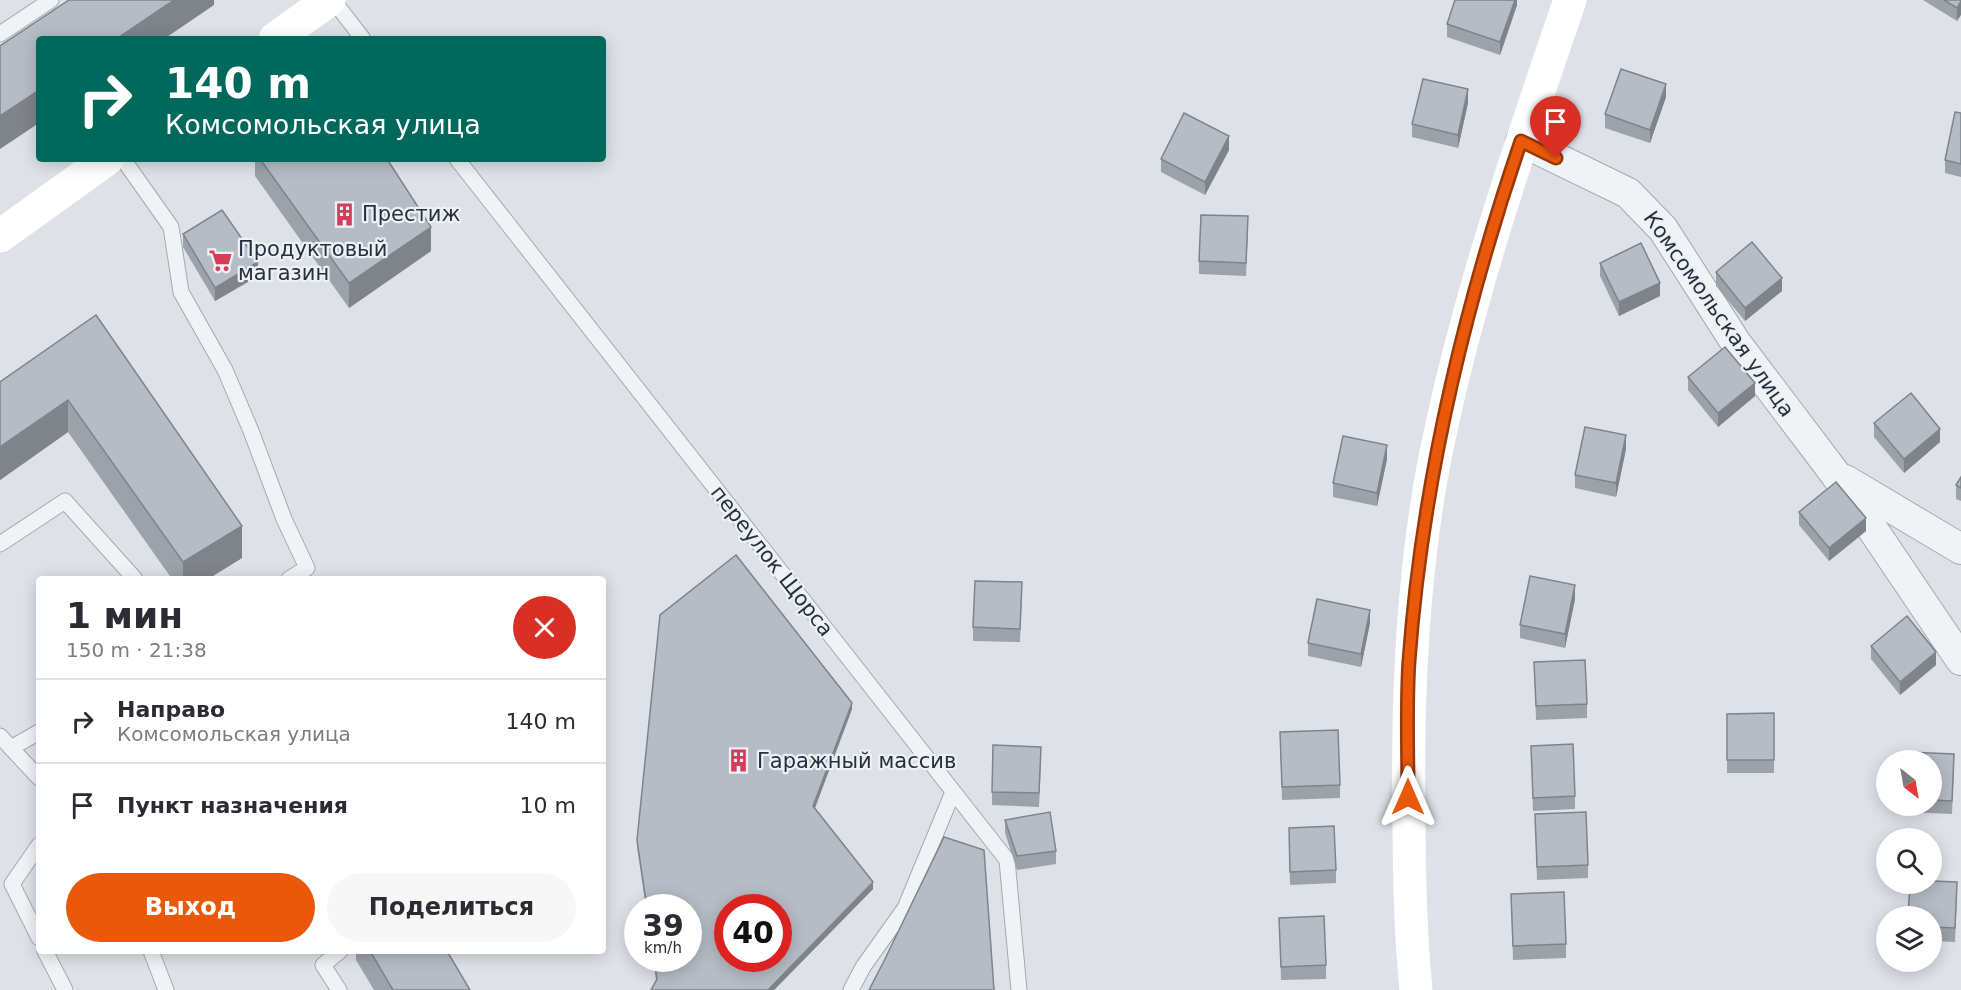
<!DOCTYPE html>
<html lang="ru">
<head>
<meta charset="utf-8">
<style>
  body { margin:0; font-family:"DejaVu Sans",sans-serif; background:#f7f7f7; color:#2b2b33; height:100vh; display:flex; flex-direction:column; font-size:22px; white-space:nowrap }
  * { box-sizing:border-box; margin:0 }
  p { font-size:20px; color:#7c7c81 }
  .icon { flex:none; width:33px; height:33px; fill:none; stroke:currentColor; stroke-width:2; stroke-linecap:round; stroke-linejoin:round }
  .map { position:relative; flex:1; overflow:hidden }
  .panel { position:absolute; left:36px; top:576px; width:570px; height:378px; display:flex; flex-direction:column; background:#fff; border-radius:6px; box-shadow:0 3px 15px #0003 }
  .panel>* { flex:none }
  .hud { position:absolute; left:36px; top:36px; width:570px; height:126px; border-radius:6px; box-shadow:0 3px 15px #0003; background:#00695c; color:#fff; overflow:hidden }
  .needle { width:39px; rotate:149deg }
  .tools { position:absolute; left:1876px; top:750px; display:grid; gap:12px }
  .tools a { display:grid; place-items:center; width:66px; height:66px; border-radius:50%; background:#fff; box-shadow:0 3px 15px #0003; font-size:30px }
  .speed { position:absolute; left:624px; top:894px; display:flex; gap:12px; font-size:30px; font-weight:700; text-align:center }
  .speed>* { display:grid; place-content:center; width:78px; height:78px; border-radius:50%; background:#fff; box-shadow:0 3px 15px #0003; line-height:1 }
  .speed small { font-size:15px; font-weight:400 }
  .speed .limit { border:9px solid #d22; background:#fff; color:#111 }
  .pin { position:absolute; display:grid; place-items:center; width:51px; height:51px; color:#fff; margin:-62px -26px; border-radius:50% 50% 50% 0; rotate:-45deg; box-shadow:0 0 6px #0007 }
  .pin .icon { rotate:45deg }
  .me { position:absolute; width:66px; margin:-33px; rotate:0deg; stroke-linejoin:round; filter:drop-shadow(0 0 4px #0008) }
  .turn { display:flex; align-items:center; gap:21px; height:126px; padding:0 30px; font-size:27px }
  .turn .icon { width:78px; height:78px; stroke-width:2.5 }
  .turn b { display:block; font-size:42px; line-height:51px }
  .round { display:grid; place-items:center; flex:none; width:63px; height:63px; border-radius:32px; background:#f7f7f7 }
  .summary { display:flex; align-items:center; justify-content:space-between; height:102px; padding:0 30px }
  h1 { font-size:36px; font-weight:800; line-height:45px }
  .button { display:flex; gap:12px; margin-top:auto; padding:12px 30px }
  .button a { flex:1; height:69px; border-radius:36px; background:#ea580c; color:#fff; font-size:24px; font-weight:800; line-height:69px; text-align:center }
  .button a+a { background:#f7f7f7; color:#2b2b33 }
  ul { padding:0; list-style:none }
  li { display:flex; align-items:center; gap:18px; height:84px; padding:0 30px; border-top:2px solid #e1e1e2 }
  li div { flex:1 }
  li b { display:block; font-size:22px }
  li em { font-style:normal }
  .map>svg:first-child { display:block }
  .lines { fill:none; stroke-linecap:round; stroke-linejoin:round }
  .lane-casing { stroke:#a3a9b2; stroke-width:17 }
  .street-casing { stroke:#a3a9b2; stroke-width:32 }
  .lane { stroke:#f0f3f6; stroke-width:15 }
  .street { stroke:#f0f3f6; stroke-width:30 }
  .secondary { stroke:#fff; stroke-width:33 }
  .wall { fill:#9ca2a9 }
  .shaded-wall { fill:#7f848a }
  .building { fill:#b5bcc5; stroke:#7f848a; stroke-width:1.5; fill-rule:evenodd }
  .route-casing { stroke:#983908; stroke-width:15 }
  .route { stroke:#ea580c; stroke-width:10 }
  .labels { text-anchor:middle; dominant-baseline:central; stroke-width:4.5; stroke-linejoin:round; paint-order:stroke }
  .poi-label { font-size:21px; fill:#26313f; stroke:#edf1f6; text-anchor:start }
  .street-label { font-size:21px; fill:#26313f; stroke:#edf1f6 }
</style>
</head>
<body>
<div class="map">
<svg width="1961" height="990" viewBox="0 0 1961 990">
  <rect width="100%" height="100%" fill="#dee2e8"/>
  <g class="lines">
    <defs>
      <g id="lane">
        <path d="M333,0l30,39"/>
        <path d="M0,34l51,-34"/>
        <path d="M123,159l48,68 10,65 44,78 26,61 33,88 23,49 -18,11"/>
        <path d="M457,159l550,701 12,130"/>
        <path d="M0,544l65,-43 70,78"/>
        <path d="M0,736l11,12 28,-16"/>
        <path d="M11,748l28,30"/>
        <path d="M39,845l-27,39 27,54"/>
        <path d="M45,951l20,39"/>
        <path d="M151,951l15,39"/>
        <path d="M339,990l-16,-25 17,-14"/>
        <path d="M851,990l12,-23 42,-59 48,-116"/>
      </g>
      <g id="street">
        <path d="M1521,141l107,52 35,36 73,114 100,132 125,185"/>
        <path d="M1845,480l116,69"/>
      </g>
    </defs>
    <use href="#lane" class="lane-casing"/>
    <use href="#street" class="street-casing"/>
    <use href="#lane" class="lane"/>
    <use href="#street" class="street"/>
    <g class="secondary">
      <path d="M275,39l54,-39"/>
      <path d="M0,236l107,-77"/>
      <path d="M1416,990c-6,-59 -7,-118 -7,-178 -2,-115 3,-230 24,-344 31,-160 84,-314 137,-468"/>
    </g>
  </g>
  <g class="wall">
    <path d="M1517,0v5l-17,50 -53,-18v-13z"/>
    <path d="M1923,0h38l-4,21z"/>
    <path d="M1666,97l-16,46 -45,-15v-14z"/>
    <path d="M1468,103l-10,45 -46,-11v-13z"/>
    <path d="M1961,113v64l-16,-4v-13z"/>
    <path d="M1229,150l-24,45 -44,-23v-13z"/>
    <path d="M255,159h132l44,92 -82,57 -94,-132z"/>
    <path d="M1248,230l-2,46 -47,-2v-13z"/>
    <path d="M183,234l75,42 -43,25 -32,-54z"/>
    <path d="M1600,263l60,33 -41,20 -19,-40z"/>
    <path d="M1716,272l66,19 -37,30 -29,-35z"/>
    <path d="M96,315l146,243 -34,21h-36l-104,-147 -68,48v-98z"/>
    <path d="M1688,377l67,19 -37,31 -30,-37z"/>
    <path d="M1874,423l66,19 -36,31 -30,-36z"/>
    <path d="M1626,449l-10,48 -41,-9v-13z"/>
    <path d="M1387,459l-10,47 -44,-9v-14z"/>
    <path d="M1961,477v24l-5,-2v-14z"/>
    <path d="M1799,512l67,19 -37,30 -30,-36z"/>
    <path d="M1022,596l-2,46 -47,-1v-14z"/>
    <path d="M1575,599l-10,49 -45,-10v-13z"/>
    <path d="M1370,623l-9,44 -53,-11v-13z"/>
    <path d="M1871,646l65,19 -36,30 -29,-36z"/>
    <path d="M1534,662l53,42v14l-51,2z"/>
    <path d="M852,709l-37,99 58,81 -99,101h-123l5,-9 -3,-23h35v-50h-42l-9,-61v-7z"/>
    <path d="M1774,713v60h-47v-59z"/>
    <path d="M1280,732l60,53v13l-58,2z"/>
    <path d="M1531,746l44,50v13l-42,2z"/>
    <path d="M1041,760l-2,47 -47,-2v-13z"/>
    <path d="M1932,760l22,7 -2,47 -47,-2v-6h27z"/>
    <path d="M1535,814l53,51v13l-51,2z"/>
    <path d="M1005,820l51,31v13l-39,6 -12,-37z"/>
    <path d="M1289,828l47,42v13l-46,2z"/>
    <path d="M1511,894l55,50v14l-53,2z"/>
    <path d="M1957,895l-2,47 -23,-1v-25z"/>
    <path d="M1279,918l47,47v14l-45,1z"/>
    <path d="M356,951h91l23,39h-96l-18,-30z"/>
  </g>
  <g class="shaded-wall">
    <path d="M174,0h40v5l-50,34h-48z"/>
    <path d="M1515,0h2v5l-17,50v-13z"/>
    <path d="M1961,1v14l-4,6v-13z"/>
    <path d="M1666,84v13l-16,46v-13z"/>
    <path d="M1468,89v14l-10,45v-13z"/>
    <path d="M39,90v33l-39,26v-33z"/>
    <path d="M1229,136v14l-24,45v-13z"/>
    <path d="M431,227v24l-82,57v-25z"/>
    <path d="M258,262v14l-43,25v-13z"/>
    <path d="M1782,278v13l-37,30v-13z"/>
    <path d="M1660,283v13l-41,20v-14z"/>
    <path d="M1755,383v13l-37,31v-14z"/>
    <path d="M68,400v32l-68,48v-33z"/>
    <path d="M1940,429v13l-36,31v-14z"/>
    <path d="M1626,435v14l-10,48v-14z"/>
    <path d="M1387,445v14l-10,47v-13z"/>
    <path d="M1866,518v13l-37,30v-13z"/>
    <path d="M242,526v32l-34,21h-25v-17z"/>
    <path d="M1575,585v14l-10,49v-14z"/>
    <path d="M1370,610v13l-9,44v-13z"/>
    <path d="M1936,652v13l-36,30v-13z"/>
    <path d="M852,703v6l-39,104v-7z"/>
    <path d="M873,882v7l-99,101h-6z"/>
  </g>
  <g class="building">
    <path d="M69,0h105l-58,39h-77v51l-39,26v-70z"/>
    <path d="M1455,0h60l-15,42 -53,-18z"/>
    <path d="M1944,0h17v1l-4,7z"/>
    <path d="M1621,69l45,15 -16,46 -45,-16z"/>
    <path d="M1423,79l45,10 -10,46 -46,-11z"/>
    <path d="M1955,112l6,1v51l-16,-4z"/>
    <path d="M1184,113l45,23 -24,46 -44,-23z"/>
    <path d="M260,159h127l44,68 -82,56z"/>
    <path d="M222,210l36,52 -43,26 -32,-54z"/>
    <path d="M1201,215l47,1 -2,47 -47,-2z"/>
    <path d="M1752,242l30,36 -37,30 -29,-36z"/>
    <path d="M1641,243l19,40 -41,19 -19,-39z"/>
    <path d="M96,315l146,211 -59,36 -115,-162 -68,47v-65z"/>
    <path d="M1725,347l30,36 -37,30 -30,-36z"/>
    <path d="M1911,393l29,36 -36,30 -30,-36z"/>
    <path d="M1585,427l41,8 -10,48 -41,-8z"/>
    <path d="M1343,436l44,9 -10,48 -44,-10z"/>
    <path d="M1961,477v11l-5,-3z"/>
    <path d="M1836,482l30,36 -37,30 -30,-36z"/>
    <path d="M736,555l116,148 -39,103 60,76 -105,108h-117l6,-11 -3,-21h34v-50h-41l-10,-68 23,-225zM728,908h50v50h-50z"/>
    <path d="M1530,576l45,9 -10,49 -45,-9z"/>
    <path d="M975,581l47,1 -2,47 -47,-2z"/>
    <path d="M1317,599l53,11 -9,44 -53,-11z"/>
    <path d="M1907,616l29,36 -36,30 -29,-36z"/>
    <path d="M1585,660l2,44 -51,2 -2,-44z"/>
    <path d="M1774,713v47h-47v-46z"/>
    <path d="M1338,730l2,55 -58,2 -2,-55z"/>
    <path d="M1573,744l2,52 -42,2 -2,-52z"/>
    <path d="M993,745l48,2 -2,46 -47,-1z"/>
    <path d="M1906,752l48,2 -2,47 -20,-1v-40h-26z"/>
    <path d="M1050,812l6,39 -39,5 -12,-36z"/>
    <path d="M1586,812l2,53 -51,2 -2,-53z"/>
    <path d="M1334,826l2,44 -46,2 -1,-44z"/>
    <path d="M944,837l40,13 10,140h-125l15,-29z"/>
    <path d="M1932,881l25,1 -2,46 -23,-1v-11h-24l2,-32h22z"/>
    <path d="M1564,892l2,52 -53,2 -2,-52z"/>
    <path d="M1324,916l2,49 -45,2 -2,-49z"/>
    <path d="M370,951h77l23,39h-77z"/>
  </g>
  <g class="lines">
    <defs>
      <path id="route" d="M1408,797c0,-45 -2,-92 1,-136 13,-177 55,-353 112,-520l35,17"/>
    </defs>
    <use href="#route" class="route-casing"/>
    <use href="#route" class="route"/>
  </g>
  <defs>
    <symbol id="building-bare" viewBox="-9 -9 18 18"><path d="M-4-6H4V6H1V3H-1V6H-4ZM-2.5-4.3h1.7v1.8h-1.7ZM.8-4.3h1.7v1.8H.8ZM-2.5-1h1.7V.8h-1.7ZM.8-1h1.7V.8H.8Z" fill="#d43c59" stroke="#edf1f6" stroke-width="2.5" paint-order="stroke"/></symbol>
    <symbol id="supermarket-bare" viewBox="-9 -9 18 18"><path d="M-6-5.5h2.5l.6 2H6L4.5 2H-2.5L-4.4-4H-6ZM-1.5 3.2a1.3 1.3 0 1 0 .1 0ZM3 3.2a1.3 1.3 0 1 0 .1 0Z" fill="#d43c59" stroke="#edf1f6" stroke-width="2.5" paint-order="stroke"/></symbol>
  </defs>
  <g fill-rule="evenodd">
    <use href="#building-bare" x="328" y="198" width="33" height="33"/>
    <use href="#supermarket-bare" x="204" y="244" width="33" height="33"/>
    <use href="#building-bare" x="722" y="744" width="33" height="33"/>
  </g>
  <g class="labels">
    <g class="poi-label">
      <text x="362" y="214">Престиж</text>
      <text x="238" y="249">Продуктовый<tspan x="238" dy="24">магазин</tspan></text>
      <text x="757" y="761">Гаражный массив</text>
    </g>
    <g class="street-label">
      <text transform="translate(1719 314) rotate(55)">Комсомольская улица</text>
      <text transform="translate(772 561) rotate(52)">переулок Щорса</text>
    </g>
  </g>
</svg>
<div class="tools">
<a><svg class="needle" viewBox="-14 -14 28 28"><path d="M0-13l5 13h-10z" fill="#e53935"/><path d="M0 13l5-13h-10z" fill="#7c7c81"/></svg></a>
<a><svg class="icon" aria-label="search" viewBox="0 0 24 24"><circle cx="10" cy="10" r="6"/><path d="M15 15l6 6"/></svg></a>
<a><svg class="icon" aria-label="layers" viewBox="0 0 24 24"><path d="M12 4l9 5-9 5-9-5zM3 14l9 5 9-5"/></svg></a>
</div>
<div class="speed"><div>39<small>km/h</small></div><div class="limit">40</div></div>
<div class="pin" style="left:1556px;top:158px;background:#d93025"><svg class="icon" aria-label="arrive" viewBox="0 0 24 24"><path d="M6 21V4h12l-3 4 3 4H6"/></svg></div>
<svg class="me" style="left:1408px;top:797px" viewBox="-20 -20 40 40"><path d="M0-17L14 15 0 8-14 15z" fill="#ea580c" stroke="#fff" stroke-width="4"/></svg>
<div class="hud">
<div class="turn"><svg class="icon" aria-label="right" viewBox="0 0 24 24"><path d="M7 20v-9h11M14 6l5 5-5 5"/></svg><div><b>140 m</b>Комсомольская улица</div></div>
</div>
<section class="panel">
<div class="summary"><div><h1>1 мин</h1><p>150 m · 21:38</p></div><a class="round" style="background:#d93025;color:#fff"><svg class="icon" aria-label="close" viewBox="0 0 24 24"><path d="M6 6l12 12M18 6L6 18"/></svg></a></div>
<ul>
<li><svg class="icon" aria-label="right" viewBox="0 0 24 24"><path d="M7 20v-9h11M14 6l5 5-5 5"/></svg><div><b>Направо</b><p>Комсомольская улица</p></div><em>140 m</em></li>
<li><svg class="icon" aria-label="arrive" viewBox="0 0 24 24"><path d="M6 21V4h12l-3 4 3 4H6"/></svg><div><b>Пункт назначения</b></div><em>10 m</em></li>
</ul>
<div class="button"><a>Выход</a><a>Поделиться</a></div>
</section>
</div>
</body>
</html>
